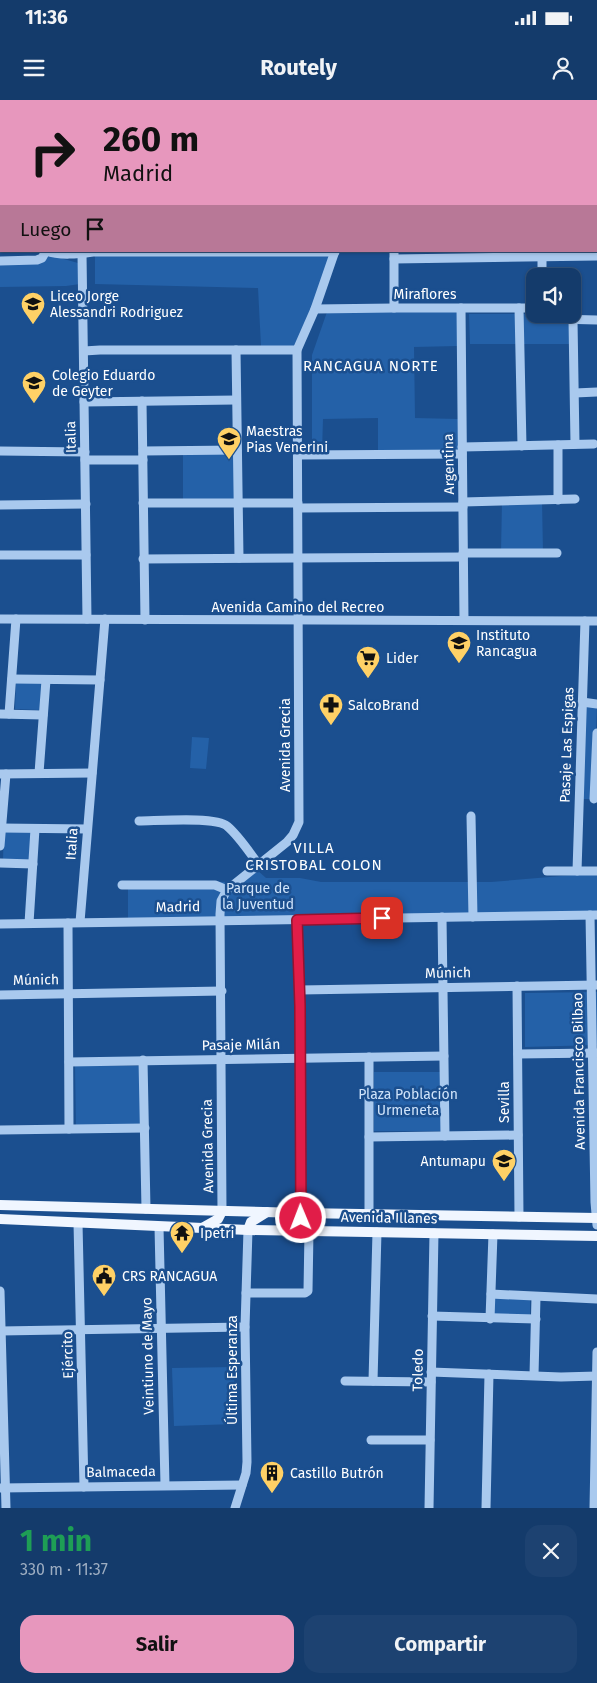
<!DOCTYPE html>
<html lang="es">
<head>
<meta charset="utf-8">
<style>
  body { margin:0; font-family:"Fira Sans",sans-serif; background:#1d4271; color:#f1f3f6; height:100vh; display:flex; flex-direction:column; font-size:19px; white-space:nowrap }
  * { box-sizing:border-box; margin:0 }
  p { font-size:16px; color:#9dadc1 }
  .icon { flex:none; width:28px; height:28px; fill:none; stroke:currentColor; stroke-width:2; stroke-linecap:round; stroke-linejoin:round }
  .map { position:relative; height:1408px; overflow:hidden }
  .details { display:flex; flex-direction:column; background:#143b6b; flex:1 }
  .details>* { flex:none }
  .hud { position:absolute; left:0px; top:0px; width:598px; height:152px; box-shadow:0 1px 4px #0004,0 0 0 1px #33557e; background:#e797bd; color:#111; overflow:hidden }
  .fabs { position:absolute; left:526px; top:168px; display:grid; gap:10px }
  .fabs a { display:grid; place-items:center; width:55px; height:55px; border-radius:10px; background:#143b6b; box-shadow:0 1px 4px #0004,0 0 0 1px #33557e; font-size:25px }
  .pin { position:absolute; display:grid; place-items:center; width:42px; height:42px; color:#fff; margin:-21px; border-radius:10px; box-shadow:0 2px 8px #0006 }
  .me { position:absolute; width:55px; margin:-28px; rotate:359deg; stroke-linejoin:round; filter:drop-shadow(0 0 4px #0008) }
  .turn { display:flex; align-items:center; gap:18px; height:105px; padding:0 20px; font-size:22px }
  .turn .icon { width:65px; height:65px; stroke-width:2.5 }
  .turn b { display:block; font-size:35px; line-height:42px }
  .then { display:flex; align-items:center; height:48px; padding:0 20px; background:#0003; gap:10px; font-size:19px }
  .round { display:grid; place-items:center; flex:none; width:52px; height:52px; border-radius:15px; background:#1d4271 }
  .overview { display:flex; align-items:center; justify-content:space-between; height:85px; padding:0 20px }
  h1 { font-size:30px; font-weight:700; line-height:38px; color:#1e9e55 }
  .cta { display:flex; gap:10px; margin-top:auto; padding:10px 20px }
  .cta a { flex:1; height:58px; border-radius:15px; background:#e797bd; color:#111; font-size:20px; font-weight:700; line-height:58px; text-align:center }
  .cta a+a { background:#1d4271; color:#f1f3f6 }
  .status { display:flex; justify-content:space-between; align-items:center; height:35px; padding:0 25px; background:#143b6b; direction:ltr }
  .status svg { height:14px; fill:currentColor }
  header { display:flex; justify-content:space-between; align-items:center; height:65px; padding:0 20px; background:#143b6b; font-size:22px; font-weight:700 }
  .map>svg:first-child { display:block }
  .green { fill:#2461a8 }
  .lines { fill:none; stroke-linecap:round; stroke-linejoin:round }
  .minor { stroke:#a9c9ee; stroke-width:9 }
  .major { stroke:#f0f6ff; stroke-width:10 }
  .route-casing { stroke:#92132f; stroke-width:12 }
  .route { stroke:#e11d48; stroke-width:9 }
  .labels { text-anchor:middle; dominant-baseline:central; stroke-width:5; stroke-linejoin:round; paint-order:stroke }
  .street-label { font-size:14px; fill:#fff; stroke:#1b4f8f }
  .poi-label { font-size:14px; fill:#fff; stroke:#1b4f8f; text-anchor:start }
  .park-label { font-size:14px; fill:#cfe3fa; stroke:#1b4f8f }
  .neighbourhood-label { font-size:15px; letter-spacing:1px; fill:#fff; stroke:#1b4f8f }
</style>
</head>
<body>
<div class="status"><b>11:36</b><svg viewBox="0 0 49 12"><path d="M0 12V9h3v3zM5 12V6h3v6zM10 12V3h3v9zM15 12V0h3v12zM26 1h20v11H26zM47 4h2v5h-2z"/></svg></div>
<header><svg class="icon" aria-label="menu" viewBox="0 0 24 24"><path d="M4 6h16M4 12h16M4 18h16"/></svg>Routely<svg class="icon" aria-label="person" viewBox="0 0 24 24"><circle cx="12" cy="8" r="4"/><path d="M4 21q1-7 8-7t8 7"/></svg></header>
<div class="map">
<svg width="597" height="1408" viewBox="0 0 597 1408">
  <rect width="100%" height="100%" fill="#1b4f8f"/>
  <g class="green">
    <path d="M332,151l-18,58 -18,38 -35,-1 -3,-58 -163,-4v-28z"/>
    <path d="M53,156l25,7 2,21 -14,2 -66,1v-28z"/>
    <path d="M458,211v35l-44,1 1,71 44,1v32l-81,-1v-32l-55,1 -1,32h-10v-96l15,-43z"/>
    <path d="M469,214h70l11,9h20v21h-100z"/>
    <rect x="183" y="354" width="52" height="48"/>
    <path d="M542,400l1,53h-42l1,-52z"/>
    <path d="M16,583h25l-1,27 -25,-1z"/>
    <path d="M582,602l15,2 -3,95h-15z"/>
    <path d="M192,637l17,1 -3,31 -16,-1z"/>
    <path d="M4,730l29,2 -2,29 -28,-2z"/>
    <path d="M257,770l9,8h34l21,4h170l106,-9v38l-469,8v-38l114,1z"/>
    <path d="M597,892v53l-72,2v-54z"/>
    <path d="M75,966h65l1,59h-65z"/>
    <path d="M374,972h68l1,59h-69z"/>
    <path d="M488,1195l42,1v22l-42,-1z"/>
    <path d="M234,1267l1,57 -61,2 -2,-58z"/>
  </g>
  <g class="lines">
    <g class="minor">
      <path d="M297,0l1,1"/>
      <path d="M336,0v1"/>
      <path d="M542,0v1"/>
      <path d="M37,1v-1"/>
      <path d="M167,1h81"/>
      <path d="M470,1h20"/>
      <path d="M0,2h1"/>
      <path d="M596,51h1"/>
      <path d="M0,57h1"/>
      <path d="M596,100h1"/>
      <path d="M0,108h1"/>
      <path d="M46,151c14,5 32,3 47,1h242"/>
      <path d="M542,151v25"/>
      <path d="M82,154l5,365"/>
      <path d="M394,159l203,-3"/>
      <path d="M0,161l37,-1 5,-2 4,-7"/>
      <path d="M394,208v-57"/>
      <path d="M461,208l3,312"/>
      <path d="M519,208l3,138"/>
      <path d="M315,209l79,-1h141"/>
      <path d="M547,214l10,5 40,1"/>
      <path d="M573,220l2,124"/>
      <path d="M236,250l3,208"/>
      <path d="M84,251l16,-1h197"/>
      <path d="M575,293l22,-1"/>
      <path d="M142,301l3,219"/>
      <path d="M84,302l152,-2"/>
      <path d="M462,347l132,-3"/>
      <path d="M0,351l85,1"/>
      <path d="M143,351l94,-1"/>
      <path d="M298,355l164,-1"/>
      <path d="M85,360h58"/>
      <path d="M558,400v-55"/>
      <path d="M463,402l112,-3"/>
      <path d="M143,403h155"/>
      <path d="M0,405l86,-1"/>
      <path d="M298,408l165,-1"/>
      <path d="M463,453h94"/>
      <path d="M0,455h86"/>
      <path d="M143,459l320,-2"/>
      <path d="M0,519l597,2"/>
      <path d="M12,579l88,1"/>
      <path d="M582,602l15,2"/>
      <path d="M0,614l43,1"/>
      <path d="M9,614l7,-95"/>
      <path d="M39,673l7,-93"/>
      <path d="M0,674l92,-1"/>
      <path d="M594,699l3,-66"/>
      <path d="M471,716l2,101"/>
      <path d="M139,721c17,0 77,-5 88,5 12,10 22,26 32,39"/>
      <path d="M1,728l86,1"/>
      <path d="M0,746l6,-72"/>
      <path d="M0,763l33,1"/>
      <path d="M547,771h50"/>
      <path d="M577,771l8,-250"/>
      <path d="M122,785h93l12,5"/>
      <path d="M590,815l5,287 2,23"/>
      <path d="M442,817l3,219"/>
      <path d="M297,820l3,70 1,223"/>
      <path d="M80,822l25,-303"/>
      <path d="M29,823l6,-94"/>
      <path d="M68,823l1,206"/>
      <path d="M0,824l597,-9"/>
      <path d="M517,886l2,231"/>
      <path d="M300,890l297,-5"/>
      <path d="M0,895l222,-4"/>
      <path d="M518,954l79,-1"/>
      <path d="M143,960l3,149"/>
      <path d="M69,962l375,-6"/>
      <path d="M0,1030l145,-2"/>
      <path d="M369,1037l149,-2"/>
      <path d="M222,1111l-2,-297 1,-13 6,-11 60,-48 6,-7 6,-13 -2,-472 18,-41 20,-58"/>
      <path d="M369,1114v-157"/>
      <path d="M78,1123l6,264"/>
      <path d="M159,1127l6,258"/>
      <path d="M0,1191l6,217"/>
      <path d="M246,1193h59l3,-2 1,-60"/>
      <path d="M491,1194l106,5"/>
      <path d="M432,1216l104,3"/>
      <path d="M490,1219l3,-85"/>
      <path d="M0,1231l245,-4"/>
      <path d="M431,1272l130,5 36,-1"/>
      <path d="M534,1275l2,-78"/>
      <path d="M345,1281l86,1"/>
      <path d="M373,1281l4,-149"/>
      <path d="M371,1340h59"/>
      <path d="M0,1388l242,-3"/>
      <path d="M235,1408l11,-35 1,-11 -2,-135 3,-97"/>
      <path d="M429,1408l5,-275"/>
      <path d="M486,1408l3,-134"/>
      <path d="M594,1408l3,-156"/>
    </g>
    <g class="major">
      <path d="M0,1105l301,8 296,5"/>
      <path d="M0,1119l248,11 349,6"/>
      <path d="M202,1128l16,-9 4,-8"/>
      <path d="M248,1130l3,-8 16,-10"/>
    </g>
  </g>
  <g class="lines">
    <defs>
      <path id="route" d="M301,1118l-1,-212 -3,-86 85,-2"/>
    </defs>
    <use href="#route" class="route-casing"/>
    <use href="#route" class="route"/>
  </g>
  <defs>
    <symbol id="school-pin" viewBox="-11 -11 22 30"><path d="M0 17L-7.5 6A9.5 9.5 0 1 1 7.5 6Z" fill="#ffd166" stroke="#1b4f8f"/><path d="M0-5L7-2L0 1L-7-2ZM-4 1L0 2.5L4 1V4Q0 6-4 4Z" fill="#111"/></symbol>
    <symbol id="supermarket-pin" viewBox="-11 -11 22 30"><path d="M0 17L-7.5 6A9.5 9.5 0 1 1 7.5 6Z" fill="#ffd166" stroke="#1b4f8f"/><path d="M-6-5.5h2.5l.6 2H6L4.5 2H-2.5L-4.4-4H-6ZM-1.5 3.2a1.3 1.3 0 1 0 .1 0ZM3 3.2a1.3 1.3 0 1 0 .1 0Z" fill="#111"/></symbol>
    <symbol id="pharmacy-pin" viewBox="-11 -11 22 30"><path d="M0 17L-7.5 6A9.5 9.5 0 1 1 7.5 6Z" fill="#ffd166" stroke="#1b4f8f"/><path d="M-2-6h4v4h4v4h-4v4h-4v-4h-4v-4h4Z" fill="#111"/></symbol>
    <symbol id="temple-pin" viewBox="-11 -11 22 30"><path d="M0 17L-7.5 6A9.5 9.5 0 1 1 7.5 6Z" fill="#ffd166" stroke="#1b4f8f"/><path d="M0-6L5-2H3V0L6.5 2.5H4V6H1.5V3h-3V6H-4V2.5H-6.5L-3 0V-2H-5Z" fill="#111"/></symbol>
    <symbol id="civic-pin" viewBox="-11 -11 22 30"><path d="M0 17L-7.5 6A9.5 9.5 0 1 1 7.5 6Z" fill="#ffd166" stroke="#1b4f8f"/><path d="M-.6-6.5H3V-4.5H.6V-3L4-1V1h2V6H-6V1h2V-1L-.6-3ZM-1.2 2.5V6h2.4V2.5Z" fill="#111"/></symbol>
    <symbol id="building-pin" viewBox="-11 -11 22 30"><path d="M0 17L-7.5 6A9.5 9.5 0 1 1 7.5 6Z" fill="#ffd166" stroke="#1b4f8f"/><path d="M-4-6H4V6H1V3H-1V6H-4ZM-2.5-4.3h1.7v1.8h-1.7ZM.8-4.3h1.7v1.8H.8ZM-2.5-1h1.7V.8h-1.7ZM.8-1h1.7V.8H.8Z" fill="#111"/></symbol>
  </defs>
  <g fill-rule="evenodd">
    <use href="#school-pin" x="19" y="190" width="28" height="38"/>
    <use href="#school-pin" x="20" y="269" width="28" height="38"/>
    <use href="#school-pin" x="215" y="325" width="28" height="38"/>
    <use href="#school-pin" x="445" y="529" width="28" height="38"/>
    <use href="#supermarket-pin" x="354" y="544" width="28" height="38"/>
    <use href="#pharmacy-pin" x="317" y="591" width="28" height="38"/>
    <use href="#school-pin" x="490" y="1047" width="28" height="38"/>
    <use href="#temple-pin" x="168" y="1119" width="28" height="38"/>
    <use href="#civic-pin" x="90" y="1162" width="28" height="38"/>
    <use href="#building-pin" x="258" y="1359" width="28" height="38"/>
  </g>
  <g class="labels">
    <g class="street-label">
      <text x="425" y="194">Miraflores</text>
      <text transform="translate(71 337) rotate(-91)">Italia</text>
      <text transform="translate(449 364) rotate(-91)">Argentina</text>
      <text x="298" y="507">Avenida Camino del Recreo</text>
      <text transform="translate(285 645) rotate(-90)">Avenida Grecia</text>
      <text transform="translate(567 645) rotate(-88)">Pasaje Las Espigas</text>
      <text transform="translate(72 744) rotate(-86)">Italia</text>
      <text transform="translate(178 807) rotate(-1)">Madrid</text>
      <text transform="translate(448 873) rotate(-1)">Múnich</text>
      <text transform="translate(36 880) rotate(-1)">Múnich</text>
      <text transform="translate(241 945) rotate(-1)">Pasaje Milán</text>
      <text transform="translate(579 971) rotate(-91)">Avenida Francisco Bilbao</text>
      <text transform="translate(504 1002) rotate(-90)">Sevilla</text>
      <text transform="translate(208 1046) rotate(-91)">Avenida Grecia</text>
      <text transform="translate(389 1118) rotate(1)">Avenida Illanes</text>
      <text transform="translate(68 1255) rotate(-91)">Ejército</text>
      <text transform="translate(148 1256) rotate(-91)">Veintiuno de Mayo</text>
      <text transform="translate(232 1270) rotate(-90)">Última Esperanza</text>
      <text transform="translate(418 1270) rotate(-89)">Toledo</text>
      <text transform="translate(121 1372) rotate(-1)">Balmaceda</text>
    </g>
    <g class="poi-label">
      <text x="50" y="196">Liceo Jorge<tspan x="50" dy="16">Alessandri Rodriguez</tspan></text>
      <text x="52" y="275">Colegio Eduardo<tspan x="52" dy="16">de Geyter</tspan></text>
      <text x="246" y="331">Maestras<tspan x="246" dy="16">Pias Venerini</tspan></text>
      <text x="476" y="535">Instituto<tspan x="476" dy="16">Rancagua</tspan></text>
      <text x="386" y="558">Lider</text>
      <text x="348" y="605">SalcoBrand</text>
      <text x="486" y="1061" text-anchor="end">Antumapu</text>
      <text x="200" y="1133">Ipetri</text>
      <text x="122" y="1176">CRS RANCAGUA</text>
      <text x="290" y="1373">Castillo Butrón</text>
    </g>
    <g class="park-label">
      <text x="258" y="788">Parque de<tspan x="258" dy="16">la Juventud</tspan></text>
      <text x="408" y="994">Plaza Población<tspan x="408" dy="16">Urmeneta</tspan></text>
    </g>
    <g class="neighbourhood-label">
      <text x="371" y="266">RANCAGUA NORTE</text>
      <text x="314" y="748">VILLA<tspan x="314" dy="17">CRISTOBAL COLON</tspan></text>
    </g>
  </g>
</svg>
<div class="fabs">
<a><svg class="icon" aria-label="sound" viewBox="0 0 24 24"><path d="M4 9h4l5-4v14l-5-4H4zM17 9q2 3 0 6"/></svg></a>
</div>
<div class="pin" style="left:382px;top:818px;background:#d93025"><svg class="icon" aria-label="arrive" viewBox="0 0 24 24"><path d="M6 21V4h12l-3 4 3 4H6"/></svg></div>
<svg class="me" style="left:301px;top:1118px" viewBox="-20 -20 40 40"><circle r="17" fill="#e11d48" stroke="#fff" stroke-width="3"/><path d="M0-11L8 9 0 5-8 9z" fill="#fff"/></svg>
<div class="hud">
<div class="turn"><svg class="icon" aria-label="right" viewBox="0 0 24 24"><path d="M7 20v-9h11M14 6l5 5-5 5"/></svg><div><b>260 m</b>Madrid</div></div>
<div class="then">Luego<svg class="icon" aria-label="arrive" viewBox="0 0 24 24"><path d="M6 21V4h12l-3 4 3 4H6"/></svg></div>
</div>
</div>
<section class="details">
<div class="overview"><div><h1>1 min</h1><p>330 m · 11:37</p></div><a class="round"><svg class="icon" aria-label="close" viewBox="0 0 24 24"><path d="M6 6l12 12M18 6L6 18"/></svg></a></div>
<div class="cta"><a>Salir</a><a>Compartir</a></div>
</section>
</body>
</html>
